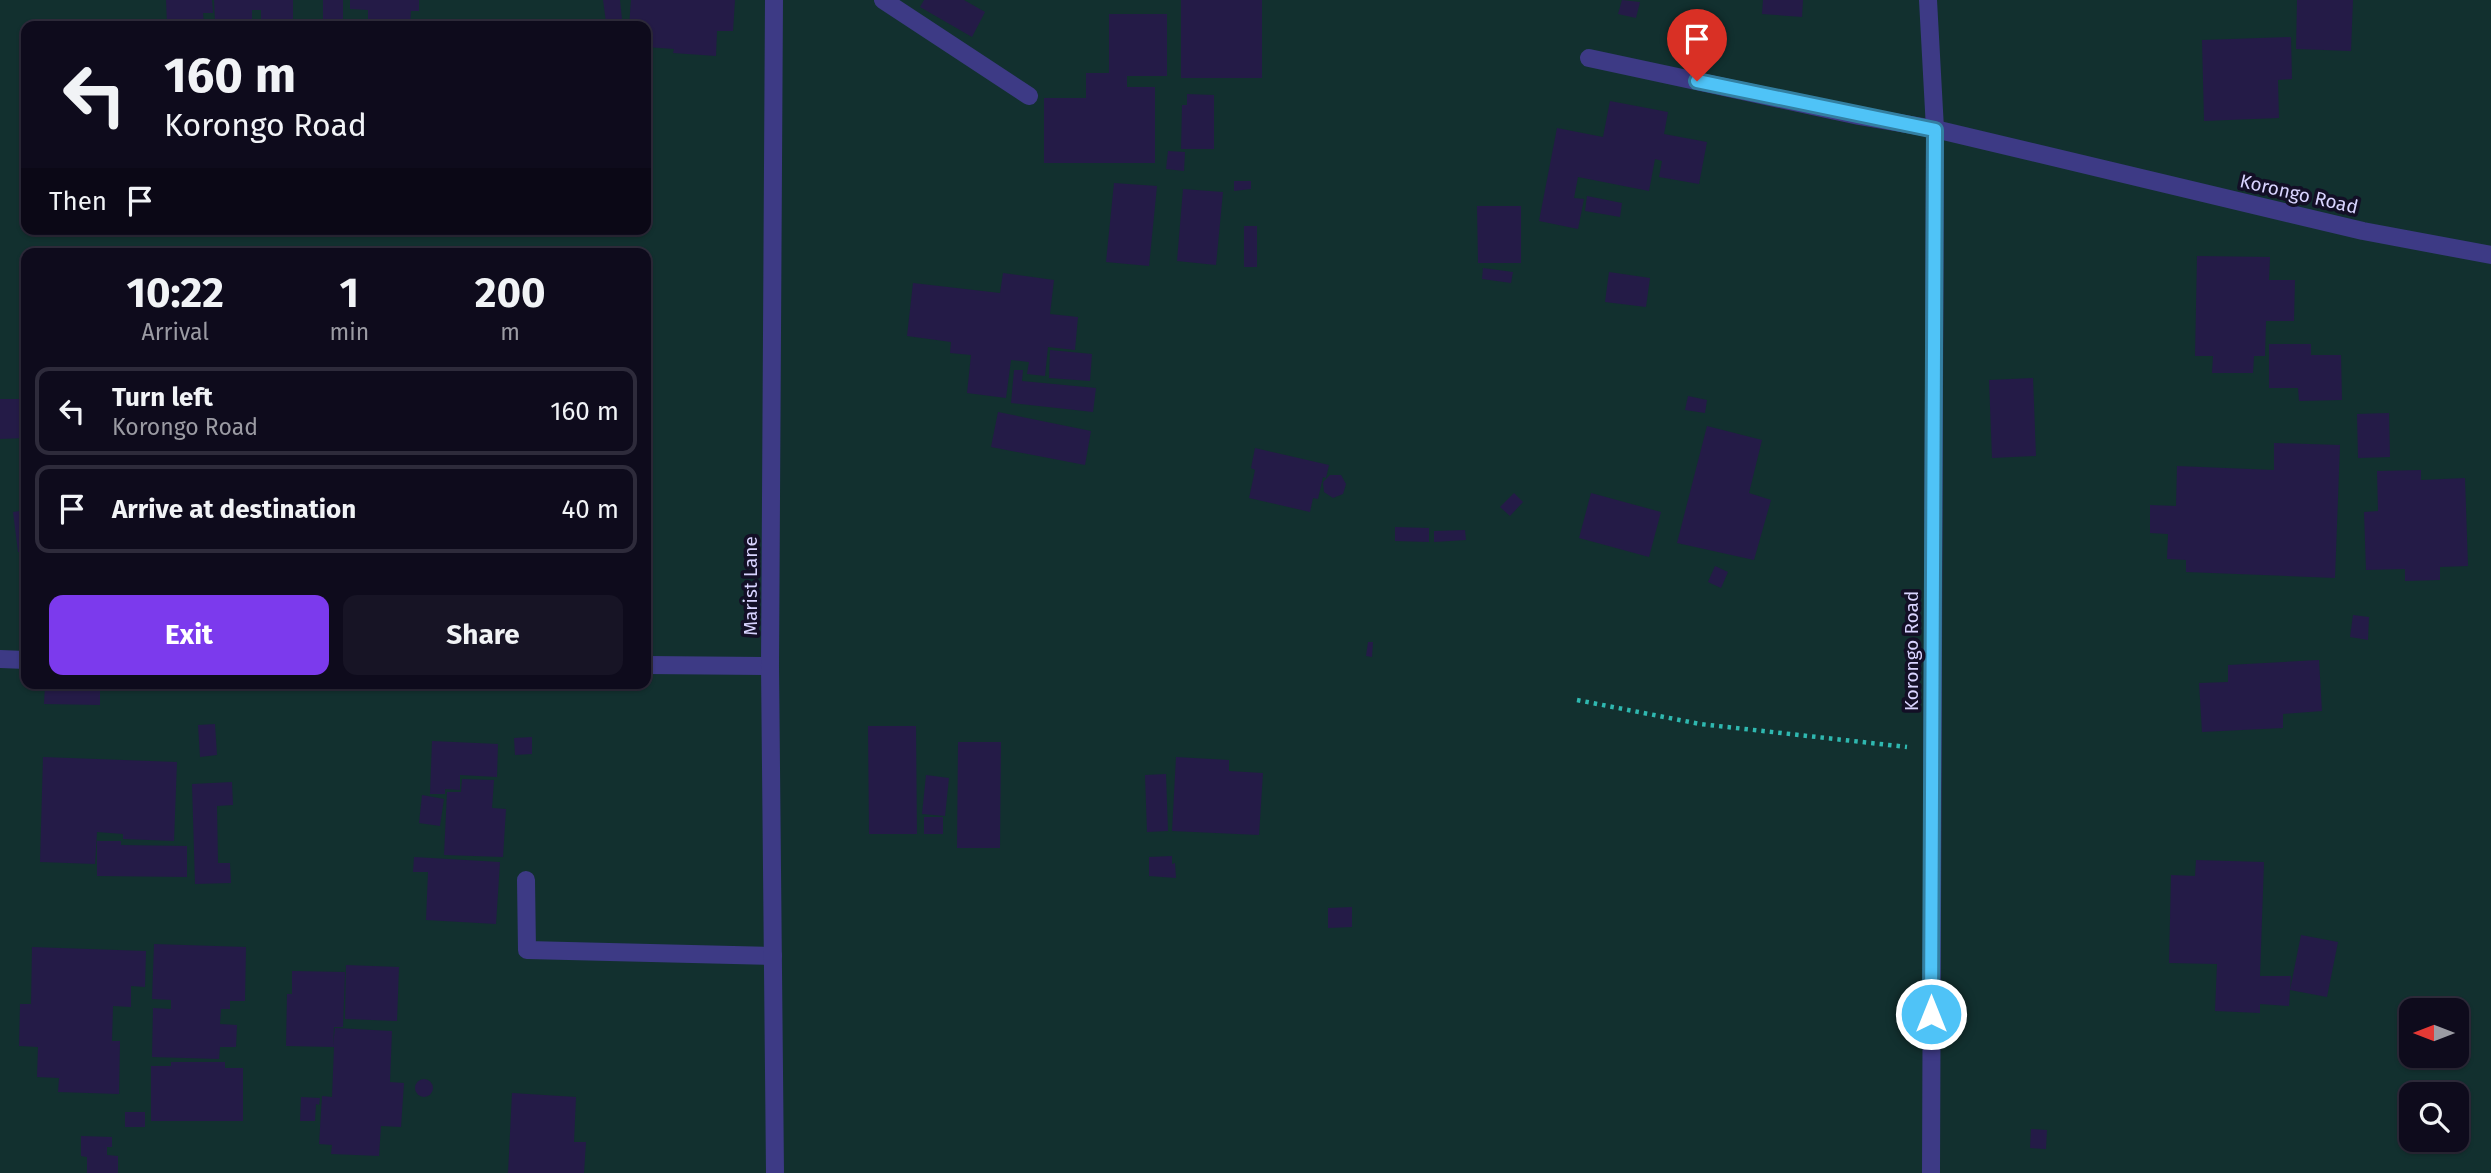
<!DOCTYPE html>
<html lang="en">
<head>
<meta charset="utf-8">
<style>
  body { margin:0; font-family:"Fira Sans",sans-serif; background:#171425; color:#f1f3f6; height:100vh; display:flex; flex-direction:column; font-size:26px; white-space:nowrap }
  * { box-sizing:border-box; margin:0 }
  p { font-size:23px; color:#9b9ba3 }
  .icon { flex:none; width:38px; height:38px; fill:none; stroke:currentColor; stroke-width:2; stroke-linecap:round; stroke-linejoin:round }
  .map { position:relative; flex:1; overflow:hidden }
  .side { position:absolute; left:21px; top:248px; width:630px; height:441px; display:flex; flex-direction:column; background:#0e0b1c; border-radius:14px; box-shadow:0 2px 5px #0004,0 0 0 2px #2e2b3b }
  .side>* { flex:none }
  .guide { position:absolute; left:21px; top:21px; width:630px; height:214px; border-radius:14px; box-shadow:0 2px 5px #0004,0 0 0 2px #2e2b3b; background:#0e0b1c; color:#f1f3f6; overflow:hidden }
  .needle { width:46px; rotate:270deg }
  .fabs { position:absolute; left:2399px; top:998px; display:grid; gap:14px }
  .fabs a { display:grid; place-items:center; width:70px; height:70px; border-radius:14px; background:#0e0b1c; box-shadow:0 2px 5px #0004,0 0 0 2px #2e2b3b; font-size:35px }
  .pin { position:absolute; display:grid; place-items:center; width:60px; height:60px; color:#fff; margin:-72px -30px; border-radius:50% 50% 50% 0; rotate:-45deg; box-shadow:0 0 7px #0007 }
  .pin .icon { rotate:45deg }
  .me { position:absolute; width:77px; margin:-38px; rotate:0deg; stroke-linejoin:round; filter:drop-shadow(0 0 5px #0008) }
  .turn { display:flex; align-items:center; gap:24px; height:147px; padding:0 28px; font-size:32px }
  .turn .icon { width:91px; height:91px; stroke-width:2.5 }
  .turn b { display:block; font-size:49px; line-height:60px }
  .then { display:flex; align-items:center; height:66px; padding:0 28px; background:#0003; gap:14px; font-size:26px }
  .eta { display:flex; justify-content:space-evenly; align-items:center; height:119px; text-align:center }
  .eta b { font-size:42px; font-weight:700; line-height:49px }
  .action { display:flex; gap:14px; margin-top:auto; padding:14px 28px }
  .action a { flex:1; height:80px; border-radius:14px; background:#7c3aed; color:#fff; font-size:28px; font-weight:700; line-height:80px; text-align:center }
  .action a+a { background:#171425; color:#f1f3f6 }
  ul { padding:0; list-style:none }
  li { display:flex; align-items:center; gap:21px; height:88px; margin:0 14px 10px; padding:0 14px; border:4px solid #2e2b3b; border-radius:14px }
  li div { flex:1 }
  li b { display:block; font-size:26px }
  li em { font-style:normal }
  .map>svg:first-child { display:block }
  .green { fill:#12302f; fill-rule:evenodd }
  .building { fill:#241b47 }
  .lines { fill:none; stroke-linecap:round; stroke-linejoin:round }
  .path { stroke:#2fb8b0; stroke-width:4.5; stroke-dasharray:3.5 5; stroke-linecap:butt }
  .service { stroke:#3d3a85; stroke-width:18 }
  .minor { stroke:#3d3a85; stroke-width:18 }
  .route-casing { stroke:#337fa1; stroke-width:18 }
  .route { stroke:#4fc3f7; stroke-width:12 }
  .labels { text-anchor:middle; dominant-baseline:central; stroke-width:7; stroke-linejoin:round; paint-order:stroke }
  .street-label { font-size:19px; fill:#d9d4ff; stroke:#130f26 }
</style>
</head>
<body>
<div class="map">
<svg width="2491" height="1173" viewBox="0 0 2491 1173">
  <rect width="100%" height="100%" fill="#130f26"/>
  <path class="green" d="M0,0h2491v1173h-2491zM26,26h620v203h-620zM26,254h620v430h-620zM2412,1010h45v45h-45zM2412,1094h45v45h-45z"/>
  <g class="building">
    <path d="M166,0h46l1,13h-10l1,10 -37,1z"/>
    <path d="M214,0h79v26h-32v-16h-9v11h-37z"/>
    <rect x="323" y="0" width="20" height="26"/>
    <path d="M350,0h69v11h-8l-1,15h-42v-16l-18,-1z"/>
    <path d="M603,0h17l2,19 -16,3z"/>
    <path d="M631,0h104l-2,31h-16l-1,25 -43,-3 1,-4 -28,-2v-21h-17z"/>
    <path d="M924,0h40l21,12 -13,25 -52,-30z"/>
    <rect x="1181" y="0" width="81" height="78"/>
    <path d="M1622,0l18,2 -4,16 -18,-4z"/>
    <path d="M1763,0h40l-1,17 -40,-3z"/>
    <path d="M2297,0h56l-2,51 -55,-2z"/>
    <path d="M1109,14h58v62h-40v11h28v76h-111v-65h42v-25h23z"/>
    <path d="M2291,37l1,42 -14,1 1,38 -75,3 -2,-81z"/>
    <path d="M1187,94l27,1v54h-33l1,-44h5z"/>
    <path d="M1610,101l58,11 -4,22 43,8 -8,42 -40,-7 3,-16 -7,-2 -6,32 -71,-14 -4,21 10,1 -6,30 -39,-8 18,-93 46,9z"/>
    <path d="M1168,151l17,1 -1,19 -18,-2z"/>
    <path d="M1234,181h17v8l-17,2z"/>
    <path d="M1114,183l43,3 -8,80 -43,-4z"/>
    <path d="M1183,189l40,3 -7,73 -39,-4z"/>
    <path d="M1587,196l35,7 -2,14 -35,-6z"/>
    <path d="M1477,206h44v57h-43z"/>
    <rect x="1244" y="226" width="13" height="41"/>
    <path d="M2197,256l73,1 -1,23h26l-1,41h-28l-1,35h-11l-1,17h-41l1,-17h-18z"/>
    <path d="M1483,268l30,4 -2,11 -29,-4z"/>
    <path d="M1609,272l41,6 -4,29 -41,-5z"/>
    <path d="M1003,273l51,7 -4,34 28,3 -3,33 -27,-3 -3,29 -18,-2 2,-12 -18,-2 -5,38 -39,-5 4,-38 -21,-2 1,-11 -44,-6 6,-53 87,10z"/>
    <path d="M2269,344h42v11h30l1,45 -43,1 -1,-13h-29z"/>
    <path d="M1050,350l42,4 -2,27 -41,-3z"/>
    <path d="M1014,370h9l-1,11 74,7 -3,24 -82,-9z"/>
    <path d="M2033,378l3,78 -44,2 -3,-78z"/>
    <path d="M1688,396l19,4 -2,13 -20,-3z"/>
    <path d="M0,399h26v39l-26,1z"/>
    <path d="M998,412l93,19 -6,34 -94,-18z"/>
    <path d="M2389,413l1,44 -32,1 -1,-44z"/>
    <path d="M1707,426l55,14 -13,53 22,7 -17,60 -77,-17z"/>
    <path d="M2274,443l66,2 -5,133 -149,-6v-12l-19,-1 1,-25 -18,-1v-28l26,1 1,-40 97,4z"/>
    <path d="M1255,448l74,17 -3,13 -3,-1 -5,22 -5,-1 -3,14 -61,-14 6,-28 -4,-2z"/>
    <path d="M2421,470v10l44,-2 3,88 -28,1v13l-35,1v-12l-39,1 -2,-58 14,-1 -1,-40z"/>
    <path d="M1330,475h11l5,9 -3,10 -10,4 -9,-6 -1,-10z"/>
    <path d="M1514,493l9,9 -13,14 -10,-9z"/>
    <path d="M1591,493l70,19 -12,45 -70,-19z"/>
    <path d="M26,510v41l-8,1 -5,-40z"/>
    <path d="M1395,527l34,1v14l-34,-1z"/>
    <path d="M1465,530l1,10 -32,2v-11z"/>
    <path d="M1715,566l13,6 -7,16 -13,-6z"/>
    <path d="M2353,615l16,2 -1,23 -18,-3z"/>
    <path d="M1368,642h5l-1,15 -6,-1z"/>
    <path d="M2319,660l3,51 -39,3v14l-81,4 -3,-49 29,-1v-17z"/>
    <path d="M45,684h55v21l-56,-1z"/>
    <path d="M215,724l2,31 -17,2 -2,-32z"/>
    <path d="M868,726h48l1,108h-48z"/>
    <path d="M532,737v17l-17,1 -1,-17z"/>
    <path d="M432,741l66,3 -1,33 -37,-2v15l-15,-1v5h-15z"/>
    <path d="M958,742h43l-1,106h-43z"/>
    <path d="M43,757l134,5 -3,79 -51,-2v-5l-26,-2 -2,32 -55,-2z"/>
    <path d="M1176,757l53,3v11l34,2 -4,62 -87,-4z"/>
    <path d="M1166,774l2,57 -21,1 -2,-57z"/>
    <path d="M926,775l23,3 -4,38 -23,-2z"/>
    <path d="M462,779l32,1 -2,28 14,1 -3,48 -59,-2 3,-63h14z"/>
    <path d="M232,782l1,23 -16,1 1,57h12l1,20 -36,1 -3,-100z"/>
    <path d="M422,795l22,4 -4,27 -21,-3z"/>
    <rect x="924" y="817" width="19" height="17"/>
    <path d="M97,841h24v4l66,1v31l-90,-1z"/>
    <path d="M1172,856v8l3,-1 1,15 -27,-2v-19z"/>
    <path d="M414,857l86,5 -4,62 -70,-4 2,-48h-15z"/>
    <path d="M2196,860l68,2 -4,114h31l-1,14 11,-55 37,7 -11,55 -37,-7 -1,16 -29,-2v9l-45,-2 2,-47 -48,-1 2,-88 24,1z"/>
    <path d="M1352,907v20l-24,1v-20z"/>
    <path d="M154,944l92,3 -1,54h-15v8h-9l-1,15 17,1 -1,22h-16l-1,12 -67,-2 1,-49 18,1v-9l-19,-1z"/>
    <path d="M32,947l114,4 -1,36 -14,-1v21l-18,-1 -1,35h8l-1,53 -61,-2 1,-14 -22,-1 1,-30 -19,-1 1,-42h11z"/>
    <path d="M346,965l53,2 -2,54 -52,-2z"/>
    <path d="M292,971l53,1 -2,55h-9l-1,18 2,-17 57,3 -2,51 14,1 -3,44 -20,-1 -2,30 -48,-2 1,-9 -13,-1 3,-48 10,1 2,-50 -48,-1 1,-52h5z"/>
    <path d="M171,1062h54v6h18v53h-92v-55h20z"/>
    <circle cx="424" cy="1088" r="9"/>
    <path d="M512,1093l64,4 -2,45h12l-2,31h-76z"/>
    <path d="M301,1097l19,1 -1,7 -3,-1 -1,17h-15z"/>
    <rect x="125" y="1112" width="20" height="15"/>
    <path d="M2031,1129l16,1 -1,19 -16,-1z"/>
    <path d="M81,1136l31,1v10h-5v8l11,1v17h-31v-16l-6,-1z"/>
  </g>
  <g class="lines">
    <path class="path" d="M1577,700l123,24 207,23"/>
    <g class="service">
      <path d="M883,0l146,96"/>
      <path d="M1589,58l270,58 76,13 428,102 128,24"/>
      <path d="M0,659l26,1"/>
      <path d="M646,665l124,1"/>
      <path d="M526,880l1,70 246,6"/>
    </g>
    <g class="minor">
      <path d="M774,0l-4,666 5,507"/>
      <path d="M1928,0l7,129 -4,1044"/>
    </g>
  </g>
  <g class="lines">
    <defs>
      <path id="route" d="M1697,81l238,49 -4,884"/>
    </defs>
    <use href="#route" class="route-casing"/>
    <use href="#route" class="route"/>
  </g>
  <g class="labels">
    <g class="street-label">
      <text transform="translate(2299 194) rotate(13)">Korongo Road</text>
      <text transform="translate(750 586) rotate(-90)">Marist Lane</text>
      <text transform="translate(1911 651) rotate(-90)">Korongo Road</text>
    </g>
  </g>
</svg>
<div class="fabs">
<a><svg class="needle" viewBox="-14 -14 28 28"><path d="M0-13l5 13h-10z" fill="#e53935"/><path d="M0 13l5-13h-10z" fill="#9b9ba3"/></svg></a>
<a><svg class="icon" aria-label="search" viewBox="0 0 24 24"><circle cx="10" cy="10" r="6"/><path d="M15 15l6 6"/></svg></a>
</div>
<div class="pin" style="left:1697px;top:81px;background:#d93025"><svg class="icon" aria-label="arrive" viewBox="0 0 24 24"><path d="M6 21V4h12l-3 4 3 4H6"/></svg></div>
<svg class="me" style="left:1931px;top:1014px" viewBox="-20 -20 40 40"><circle r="17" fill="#4fc3f7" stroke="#fff" stroke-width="3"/><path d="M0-11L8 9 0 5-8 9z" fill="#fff"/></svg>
<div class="guide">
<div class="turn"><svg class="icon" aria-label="left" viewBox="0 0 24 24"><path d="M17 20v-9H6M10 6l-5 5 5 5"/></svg><div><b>160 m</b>Korongo Road</div></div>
<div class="then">Then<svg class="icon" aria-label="arrive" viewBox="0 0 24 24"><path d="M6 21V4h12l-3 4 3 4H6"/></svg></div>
</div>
<section class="side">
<div class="eta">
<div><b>10:22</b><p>Arrival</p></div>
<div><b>1</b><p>min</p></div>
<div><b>200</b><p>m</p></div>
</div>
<ul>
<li><svg class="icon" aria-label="left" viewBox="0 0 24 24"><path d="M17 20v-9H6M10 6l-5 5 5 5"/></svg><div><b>Turn left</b><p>Korongo Road</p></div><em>160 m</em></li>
<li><svg class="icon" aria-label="arrive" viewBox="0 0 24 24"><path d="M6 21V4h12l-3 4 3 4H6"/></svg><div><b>Arrive at destination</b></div><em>40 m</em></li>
</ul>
<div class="action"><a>Exit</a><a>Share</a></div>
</section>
</div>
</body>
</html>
